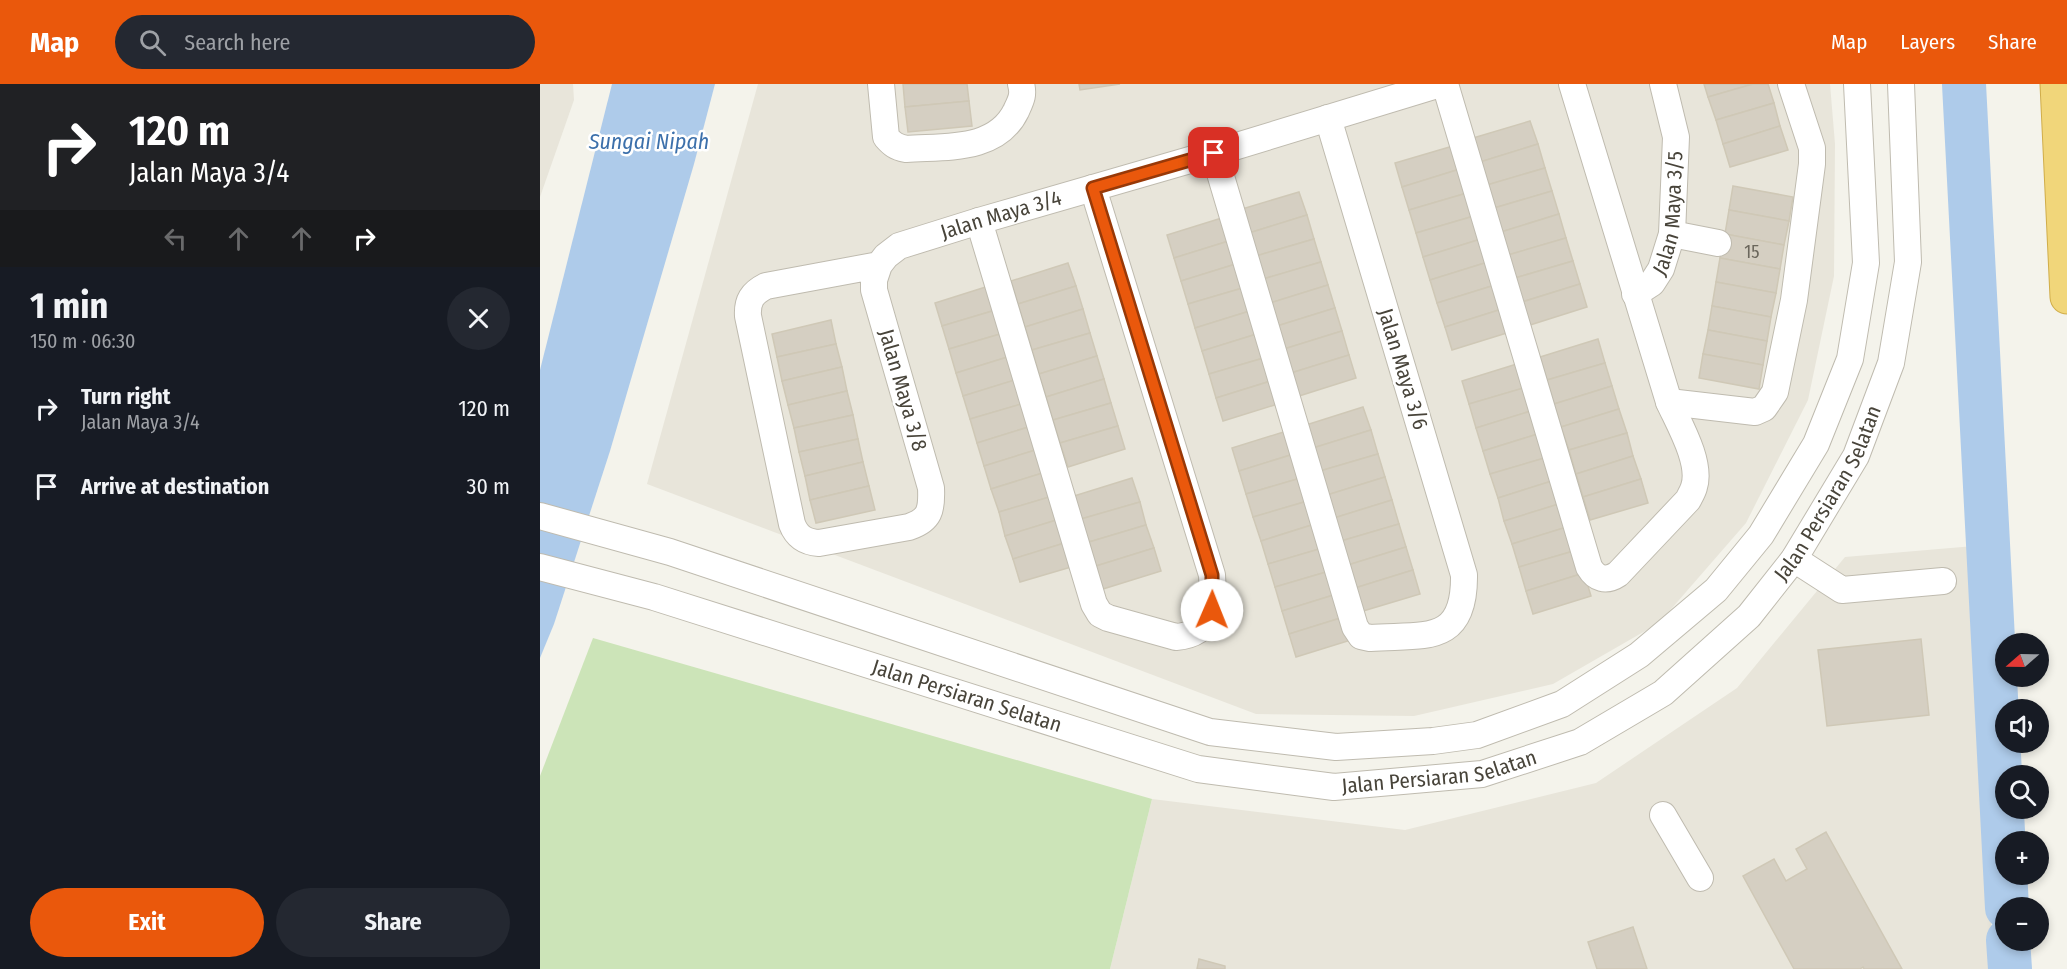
<!DOCTYPE html>
<html lang="en">
<head>
<meta charset="utf-8">
<style>
  body { margin:0; font-family:"Fira Sans Condensed",sans-serif; background:#242831; color:#f1f3f6; height:100vh; display:flex; flex-direction:column; font-size:22px; white-space:nowrap }
  * { box-sizing:border-box; margin:0 }
  p { font-size:20px; color:#9ea1a6 }
  .icon { flex:none; width:33px; height:33px; fill:none; stroke:currentColor; stroke-width:2; stroke-linecap:round; stroke-linejoin:round }
  .map { position:relative; flex:1; overflow:hidden }
  .sheet { display:flex; flex-direction:column; background:#171b24; width:540px }
  .sheet>* { flex:none }
  .hud { background:#202124; color:#fff; overflow:hidden }
  .needle { width:39px; rotate:250deg }
  .fabs { position:absolute; left:1455px; top:549px; display:grid; gap:12px }
  .fabs a { display:grid; place-items:center; width:54px; height:54px; border-radius:50%; background:#171b24; box-shadow:0 3px 9px #0003; font-size:30px }
  .pin { position:absolute; display:grid; place-items:center; width:51px; height:51px; color:#fff; margin:-26px; border-radius:12px; box-shadow:0 3px 9px #0006 }
  .me { position:absolute; width:66px; margin:-33px; rotate:1deg; stroke-linejoin:round; filter:drop-shadow(0 0 4px #0008) }
  .turn { display:flex; align-items:center; gap:21px; height:126px; padding:0 30px; font-size:27px }
  .turn .icon { width:78px; height:78px; stroke-width:2.5 }
  .turn b { display:block; font-size:42px; line-height:51px }
  .lanes { display:flex; align-items:center; height:57px; padding:0 30px; background:#0003; justify-content:center; gap:30px; direction:ltr }
  .lanes .off { opacity:.35 }
  .round { display:grid; place-items:center; flex:none; width:63px; height:63px; border-radius:32px; background:#242831 }
  .overview { display:flex; align-items:center; justify-content:space-between; height:102px; padding:0 30px }
  h1 { font-size:36px; font-weight:700; line-height:45px }
  .button { display:flex; gap:12px; margin-top:auto; padding:12px 30px }
  .button a { flex:1; height:69px; border-radius:36px; background:#ea580c; color:#fff; font-size:24px; font-weight:700; line-height:69px; text-align:center }
  .button a+a { background:#242831; color:#f1f3f6 }
  ul { padding:0; list-style:none }
  li { display:flex; align-items:center; gap:18px; height:78px; padding:0 30px }
  li div { flex:1 }
  li b { display:block; font-size:22px }
  li em { font-style:normal }
  header { display:flex; align-items:center; gap:36px; box-sizing:border-box; height:84px; padding:0 30px; background:#ea580c; color:#fff }
  header strong { font-size:28px }
  nav { display:flex; gap:33px; margin-inline-start:auto; font-size:21px }
  .search { width:420px; height:54px; background:#242831; display:flex; align-items:center; gap:15px; box-sizing:border-box; padding:0 21px; border-radius:33px; color:#9ea1a6; font-size:22px }
  main { display:flex; flex:1; min-height:0 }
  .map>svg:first-child { display:block }
  .residential { fill:#e8e5da }
  .green { fill:#cce4b8 }
  .water { fill:#aecbea }
  .lines { fill:none; stroke-linecap:round; stroke-linejoin:round }
  .river { stroke:#aecbea; stroke-width:44 }
  .building { fill:#d5cfc2; stroke:#cfc8b6; stroke-width:1.5 }
  .minor-casing { stroke:#bfbbaf; stroke-width:28 }
  .highway-casing { stroke:#d0ad4a; stroke-width:35 }
  .minor { stroke:#fff; stroke-width:26 }
  .highway { stroke:#f1d67a; stroke-width:33 }
  .route-casing { stroke:#983908; stroke-width:15 }
  .route { stroke:#ea580c; stroke-width:10 }
  .labels { text-anchor:middle; dominant-baseline:central; stroke-width:5; stroke-linejoin:round; paint-order:stroke }
  .number-label { font-size:18px; fill:#6b675c }
  .street-label { font-size:21px; fill:#48443a; stroke:#fff }
  .water-label { font-size:22px; font-style:italic; fill:#3c70ab; stroke:#fff }
</style>
</head>
<body>
<header>
<strong>Map</strong>
<div class="search"><svg class="icon" aria-label="search" viewBox="0 0 24 24"><circle cx="10" cy="10" r="6"/><path d="M15 15l6 6"/></svg>Search here</div>
<nav><a>Map</a><a>Layers</a><a>Share</a></nav>
</header>
<main>
<section class="sheet">
<div class="hud">
<div class="turn"><svg class="icon" aria-label="right" viewBox="0 0 24 24"><path d="M7 20v-9h11M14 6l5 5-5 5"/></svg><div><b>120 m</b>Jalan Maya 3/4</div></div>
<div class="lanes"><svg class="icon off" aria-label="left" viewBox="0 0 24 24"><path d="M17 20v-9H6M10 6l-5 5 5 5"/></svg><svg class="icon off" aria-label="ahead" viewBox="0 0 24 24"><path d="M12 20V5M6 11l6-6 6 6"/></svg><svg class="icon off" aria-label="ahead" viewBox="0 0 24 24"><path d="M12 20V5M6 11l6-6 6 6"/></svg><svg class="icon" aria-label="right" viewBox="0 0 24 24"><path d="M7 20v-9h11M14 6l5 5-5 5"/></svg></div>
</div>
<div class="overview"><div><h1>1 min</h1><p>150 m · 06:30</p></div><a class="round"><svg class="icon" aria-label="close" viewBox="0 0 24 24"><path d="M6 6l12 12M18 6L6 18"/></svg></a></div>
<ul>
<li><svg class="icon" aria-label="right" viewBox="0 0 24 24"><path d="M7 20v-9h11M14 6l5 5-5 5"/></svg><div><b>Turn right</b><p>Jalan Maya 3/4</p></div><em>120 m</em></li>
<li><svg class="icon" aria-label="arrive" viewBox="0 0 24 24"><path d="M6 21V4h12l-3 4 3 4H6"/></svg><div><b>Arrive at destination</b></div><em>30 m</em></li>
</ul>
<div class="button"><a>Exit</a><a>Share</a></div>
</section>
<div class="map">
<svg width="1527" height="885" viewBox="0 0 1527 885">
  <rect width="100%" height="100%" fill="#f4f3eb"/>
  <g class="residential">
    <path d="M0,0h33l1,16 -34,97z"/>
    <path d="M218,0h1072l5,60 -1,132 -26,124 -62,123 -87,100 -106,61 -139,32 -158,-2 -609,-230z"/>
    <path d="M1434,462l19,423h-883l42,-170 253,31 191,-47 141,-95 108,-131z"/>
  </g>
  <path class="green" d="M53,554l559,161 -42,170h-570v-193z"/>
  <path class="water" d="M72,0h103l-21,80 -84,287 -56,173 -14,34v-288z"/>
  <g class="lines">
    <g class="river">
      <path d="M1424,0l43,824"/>
      <path d="M1468,856l2,29"/>
    </g>
  </g>
  <g class="building">
    <path d="M363,0h64l2,17 -64,6z"/>
    <path d="M539,0h41l-40,6z"/>
    <path d="M1164,0h49l-45,13z"/>
    <path d="M1213,0h15l6,19 -58,17 -8,-23z"/>
    <path d="M429,17l3,25 -64,6 -3,-25z"/>
    <path d="M1234,19l6,23 -57,18 -7,-24z"/>
    <path d="M990,37l8,23 -58,18 -7,-24z"/>
    <path d="M1240,42l8,24 -58,17 -7,-23z"/>
    <path d="M998,60l7,24 -58,17 -7,-23z"/>
    <path d="M913,62l7,23 -58,18 -7,-24z"/>
    <path d="M1005,84l7,23 -58,17 -7,-23z"/>
    <path d="M920,85l7,24 -58,17 -7,-23z"/>
    <path d="M1193,102l60,11 -4,24 -60,-11z"/>
    <path d="M1012,107l7,23 -58,18 -7,-24z"/>
    <path d="M759,108l8,23 -58,18 -7,-24z"/>
    <path d="M927,109l7,23 -58,17 -7,-23z"/>
    <path d="M1189,126l60,11 -5,24 -59,-11z"/>
    <path d="M1019,130l7,24 -58,17 -7,-23z"/>
    <path d="M767,131l7,24 -58,17 -7,-23z"/>
    <path d="M934,132l7,23 -58,18 -7,-24z"/>
    <path d="M685,133l7,23 -58,18 -7,-23z"/>
    <path d="M1185,150l59,11 -4,24 -60,-11z"/>
    <path d="M1026,154l7,23 -58,17 -7,-23z"/>
    <path d="M774,155l7,23 -58,17 -7,-23z"/>
    <path d="M941,155l7,23 -58,18 -7,-23z"/>
    <path d="M692,156l7,23 -58,18 -7,-23z"/>
    <path d="M1180,174l60,11 -4,24 -60,-11z"/>
    <path d="M1033,177l7,23 -58,18 -7,-24z"/>
    <path d="M781,178l7,23 -58,18 -7,-24z"/>
    <path d="M948,178l7,23 -58,18 -7,-23z"/>
    <path d="M528,179l8,23 -58,18 -7,-23z"/>
    <path d="M699,179l7,24 -58,17 -7,-23z"/>
    <path d="M1176,198l60,11 -5,24 -59,-11z"/>
    <path d="M1040,200l7,23 -57,18 -8,-23z"/>
    <path d="M452,201l7,24 -57,17 -7,-23z"/>
    <path d="M788,201l7,23 -58,18 -7,-23z"/>
    <path d="M955,201l7,24 -57,18 -8,-24z"/>
    <path d="M536,202l7,23 -58,18 -7,-23z"/>
    <path d="M706,203l7,23 -58,18 -7,-24z"/>
    <path d="M1172,222l59,11 -4,24 -59,-11z"/>
    <path d="M795,224l7,23 -58,18 -7,-23z"/>
    <path d="M459,225l8,23 -58,17 -7,-23z"/>
    <path d="M543,225l7,24 -58,17 -7,-23z"/>
    <path d="M962,225l8,23 -58,18 -7,-23z"/>
    <path d="M713,226l7,23 -58,18 -7,-23z"/>
    <path d="M291,236l5,24 -59,13 -5,-23z"/>
    <path d="M1168,246l59,11 -4,24 -60,-11z"/>
    <path d="M802,247l7,24 -58,18 -7,-24z"/>
    <path d="M467,248l7,23 -58,18 -7,-24z"/>
    <path d="M550,249l7,23 -58,18 -7,-24z"/>
    <path d="M720,249l7,24 -58,17 -7,-23z"/>
    <path d="M1058,255l7,24 -58,17 -7,-23z"/>
    <path d="M296,260l6,23 -60,14 -5,-24z"/>
    <path d="M1163,270l60,11 -4,24 -60,-11z"/>
    <path d="M474,271l7,23 -58,18 -7,-23z"/>
    <path d="M809,271l7,23 -57,18 -8,-23z"/>
    <path d="M557,272l7,23 -58,18 -7,-23z"/>
    <path d="M727,273l7,23 -58,18 -7,-24z"/>
    <path d="M980,279l7,24 -58,17 -7,-23z"/>
    <path d="M1065,279l7,23 -58,18 -7,-24z"/>
    <path d="M302,283l5,24 -59,14 -6,-24z"/>
    <path d="M481,294l7,24 -58,17 -7,-23z"/>
    <path d="M564,295l7,24 -58,17 -7,-23z"/>
    <path d="M734,296l7,23 -58,18 -7,-23z"/>
    <path d="M1072,302l7,23 -58,18 -7,-23z"/>
    <path d="M987,303l7,23 -58,18 -7,-24z"/>
    <path d="M307,307l6,24 -59,13 -6,-23z"/>
    <path d="M488,318l7,23 -58,18 -7,-24z"/>
    <path d="M571,319l7,23 -58,17 -7,-23z"/>
    <path d="M823,323l8,23 -58,18 -7,-23z"/>
    <path d="M1079,325l8,24 -58,17 -8,-23z"/>
    <path d="M994,326l7,23 -58,18 -7,-23z"/>
    <path d="M313,331l5,24 -59,13 -5,-24z"/>
    <path d="M495,341l7,23 -58,18 -7,-23z"/>
    <path d="M578,342l7,23 -57,18 -8,-24z"/>
    <path d="M750,346l7,23 -58,18 -7,-23z"/>
    <path d="M831,346l7,24 -58,17 -7,-23z"/>
    <path d="M1001,349l7,24 -58,17 -7,-23z"/>
    <path d="M1087,349l6,23 -57,18 -7,-24z"/>
    <path d="M318,355l5,23 -58,14 -6,-24z"/>
    <path d="M502,364l7,23 -58,18 -7,-23z"/>
    <path d="M757,369l7,24 -58,17 -7,-23z"/>
    <path d="M838,370l7,23 -58,18 -7,-24z"/>
    <path d="M1093,372l8,23 -58,18 -7,-23z"/>
    <path d="M1008,373l7,23 -57,18 -8,-24z"/>
    <path d="M323,378l6,24 -59,14 -5,-24z"/>
    <path d="M509,387l7,24 -57,17 -8,-23z"/>
    <path d="M764,393l7,23 -58,17 -7,-23z"/>
    <path d="M845,393l7,23 -58,18 -7,-23z"/>
    <path d="M592,394l8,24 -59,17 -7,-23z"/>
    <path d="M1101,395l7,24 -58,17 -7,-23z"/>
    <path d="M1015,396l7,23 -58,18 -6,-23z"/>
    <path d="M329,402l6,24 -59,13 -6,-23z"/>
    <path d="M516,411l7,23 -58,18 -6,-24z"/>
    <path d="M771,416l7,23 -57,18 -8,-24z"/>
    <path d="M852,416l7,24 -58,17 -7,-23z"/>
    <path d="M600,418l6,23 -57,17 -8,-23z"/>
    <path d="M1022,419l8,23 -58,18 -8,-23z"/>
    <path d="M523,434l8,23 -58,18 -8,-23z"/>
    <path d="M778,439l8,24 -58,17 -7,-23z"/>
    <path d="M859,440l7,23 -58,18 -7,-24z"/>
    <path d="M606,441l8,23 -58,18 -7,-24z"/>
    <path d="M1030,442l7,24 -58,17 -7,-23z"/>
    <path d="M531,457l7,24 -58,17 -7,-23z"/>
    <path d="M786,463l7,23 -58,17 -7,-23z"/>
    <path d="M866,463l7,23 -58,18 -7,-23z"/>
    <path d="M614,464l7,23 -58,18 -7,-23z"/>
    <path d="M1037,466l7,23 -58,18 -7,-24z"/>
    <path d="M793,486l7,23 -58,18 -7,-24z"/>
    <path d="M873,486l7,24 -57,17 -8,-23z"/>
    <path d="M1044,489l7,23 -58,18 -7,-23z"/>
    <path d="M800,509l7,23 -58,18 -7,-23z"/>
    <path d="M807,532l7,23 -58,18 -7,-23z"/>
    <path d="M1381,555l8,76 -102,11 -9,-76z"/>
    <path d="M1286,748l76,137h-38l-1,-2 -3,2h-66l-51,-93 31,-17 12,22 21,-12 -11,-20z"/>
    <path d="M1093,843l14,42h-50l-9,-27z"/>
    <path d="M659,875l26,7v3h-28z"/>
  </g>
  <g class="lines">
    <defs>
      <g id="minor">
        <path d="M341,0l5,53c6,7 10,10 20,12 39,-3 90,3 110,-38 5,-11 8,-16 5,-27"/>
        <path d="M905,0l144,483c7,12 17,15 29,7l70,-74c2,-4 5,-9 6,-13 8,-24 -15,-63 -25,-85l-97,-318"/>
        <path d="M674,69l141,474 6,9 9,2c54,-4 95,8 94,-63l-136,-457"/>
        <path d="M439,137l115,383 6,10 8,4 68,19c38,-3 38,-33 36,-62l-119,-387"/>
        <path d="M1132,150l46,9"/>
        <path id="s1" d="M339,181l-113,21c-14,7 -19,15 -18,30l44,208c5,13 13,18 27,19l90,-16c21,-7 23,-17 22,-39l-57,-198v-10l5,-15 7,-9 13,-10 80,-25 235,-68 226,-69"/>
        <path id="s2" d="M1095,210l17,-11 9,-14 11,-35 4,-97 -13,-53"/>
        <path d="M1129,318l86,10 9,-4 11,-16 19,-92 18,-136v-16l-21,-64"/>
        <path d="M0,432l130,36 540,180 126,15 97,-6 44,-6 85,-31 77,-49 77,-65 45,-55 55,-91 34,-85 16,-96 -9,-179"/>
        <path d="M1254,475l48,31 101,-9"/>
        <path id="s3" d="M0,483l114,30 544,172 136,18 148,-13 98,-32 83,-49 86,-77 45,-57 62,-103 35,-93 17,-101 -7,-178"/>
        <path d="M1123,731l37,63"/>
      </g>
      <path id="highway" d="M1517,0l10,213"/>
    </defs>
    <use href="#minor" class="minor-casing"/>
    <use href="#highway" class="highway-casing"/>
    <use href="#minor" class="minor"/>
    <use href="#highway" class="highway"/>
  </g>
  <g class="lines">
    <defs>
      <path id="route" d="M672,526v-35l-119,-387 121,-35"/>
    </defs>
    <use href="#route" class="route-casing"/>
    <use href="#route" class="route"/>
  </g>
  <g class="labels">
    <g class="number-label">
      <text x="1212" y="168">15</text>
    </g>
    <g class="street-label">
      <text stroke="none"><textPath href="#s2" startOffset="94">Jalan Maya 3/5</textPath></text>
      <text stroke="none"><textPath href="#s1" startOffset="908">Jalan Maya 3/4</textPath></text>
      <text transform="translate(863 285) rotate(73)">Jalan Maya 3/6</text>
      <text transform="translate(363 306) rotate(74)">Jalan Maya 3/8</text>
      <text stroke="none"><textPath href="#s3" startOffset="1436">Jalan Persiaran Selatan</textPath></text>
      <text stroke="none"><textPath href="#s3" startOffset="446">Jalan Persiaran Selatan</textPath></text>
      <text stroke="none"><textPath href="#s3" startOffset="932">Jalan Persiaran Selatan</textPath></text>
    </g>
    <g class="water-label">
      <text x="109" y="57">Sungai Nipah</text>
    </g>
  </g>
</svg>
<div class="fabs">
<a><svg class="needle" viewBox="-14 -14 28 28"><path d="M0-13l5 13h-10z" fill="#e53935"/><path d="M0 13l5-13h-10z" fill="#9ea1a6"/></svg></a>
<a><svg class="icon" aria-label="sound" viewBox="0 0 24 24"><path d="M4 9h4l5-4v14l-5-4H4zM17 9q2 3 0 6"/></svg></a>
<a><svg class="icon" aria-label="search" viewBox="0 0 24 24"><circle cx="10" cy="10" r="6"/><path d="M15 15l6 6"/></svg></a>
<a>+</a>
<a>−</a>
</div>
<div class="pin" style="left:674px;top:69px;background:#d93025"><svg class="icon" aria-label="arrive" viewBox="0 0 24 24"><path d="M6 21V4h12l-3 4 3 4H6"/></svg></div>
<svg class="me" style="left:672px;top:526px" viewBox="-20 -20 40 40"><circle r="19" fill="#fff"/><path d="M0-13L10 11 0 6-10 11z" fill="#ea580c"/></svg>
</div>
</main>
</body>
</html>
